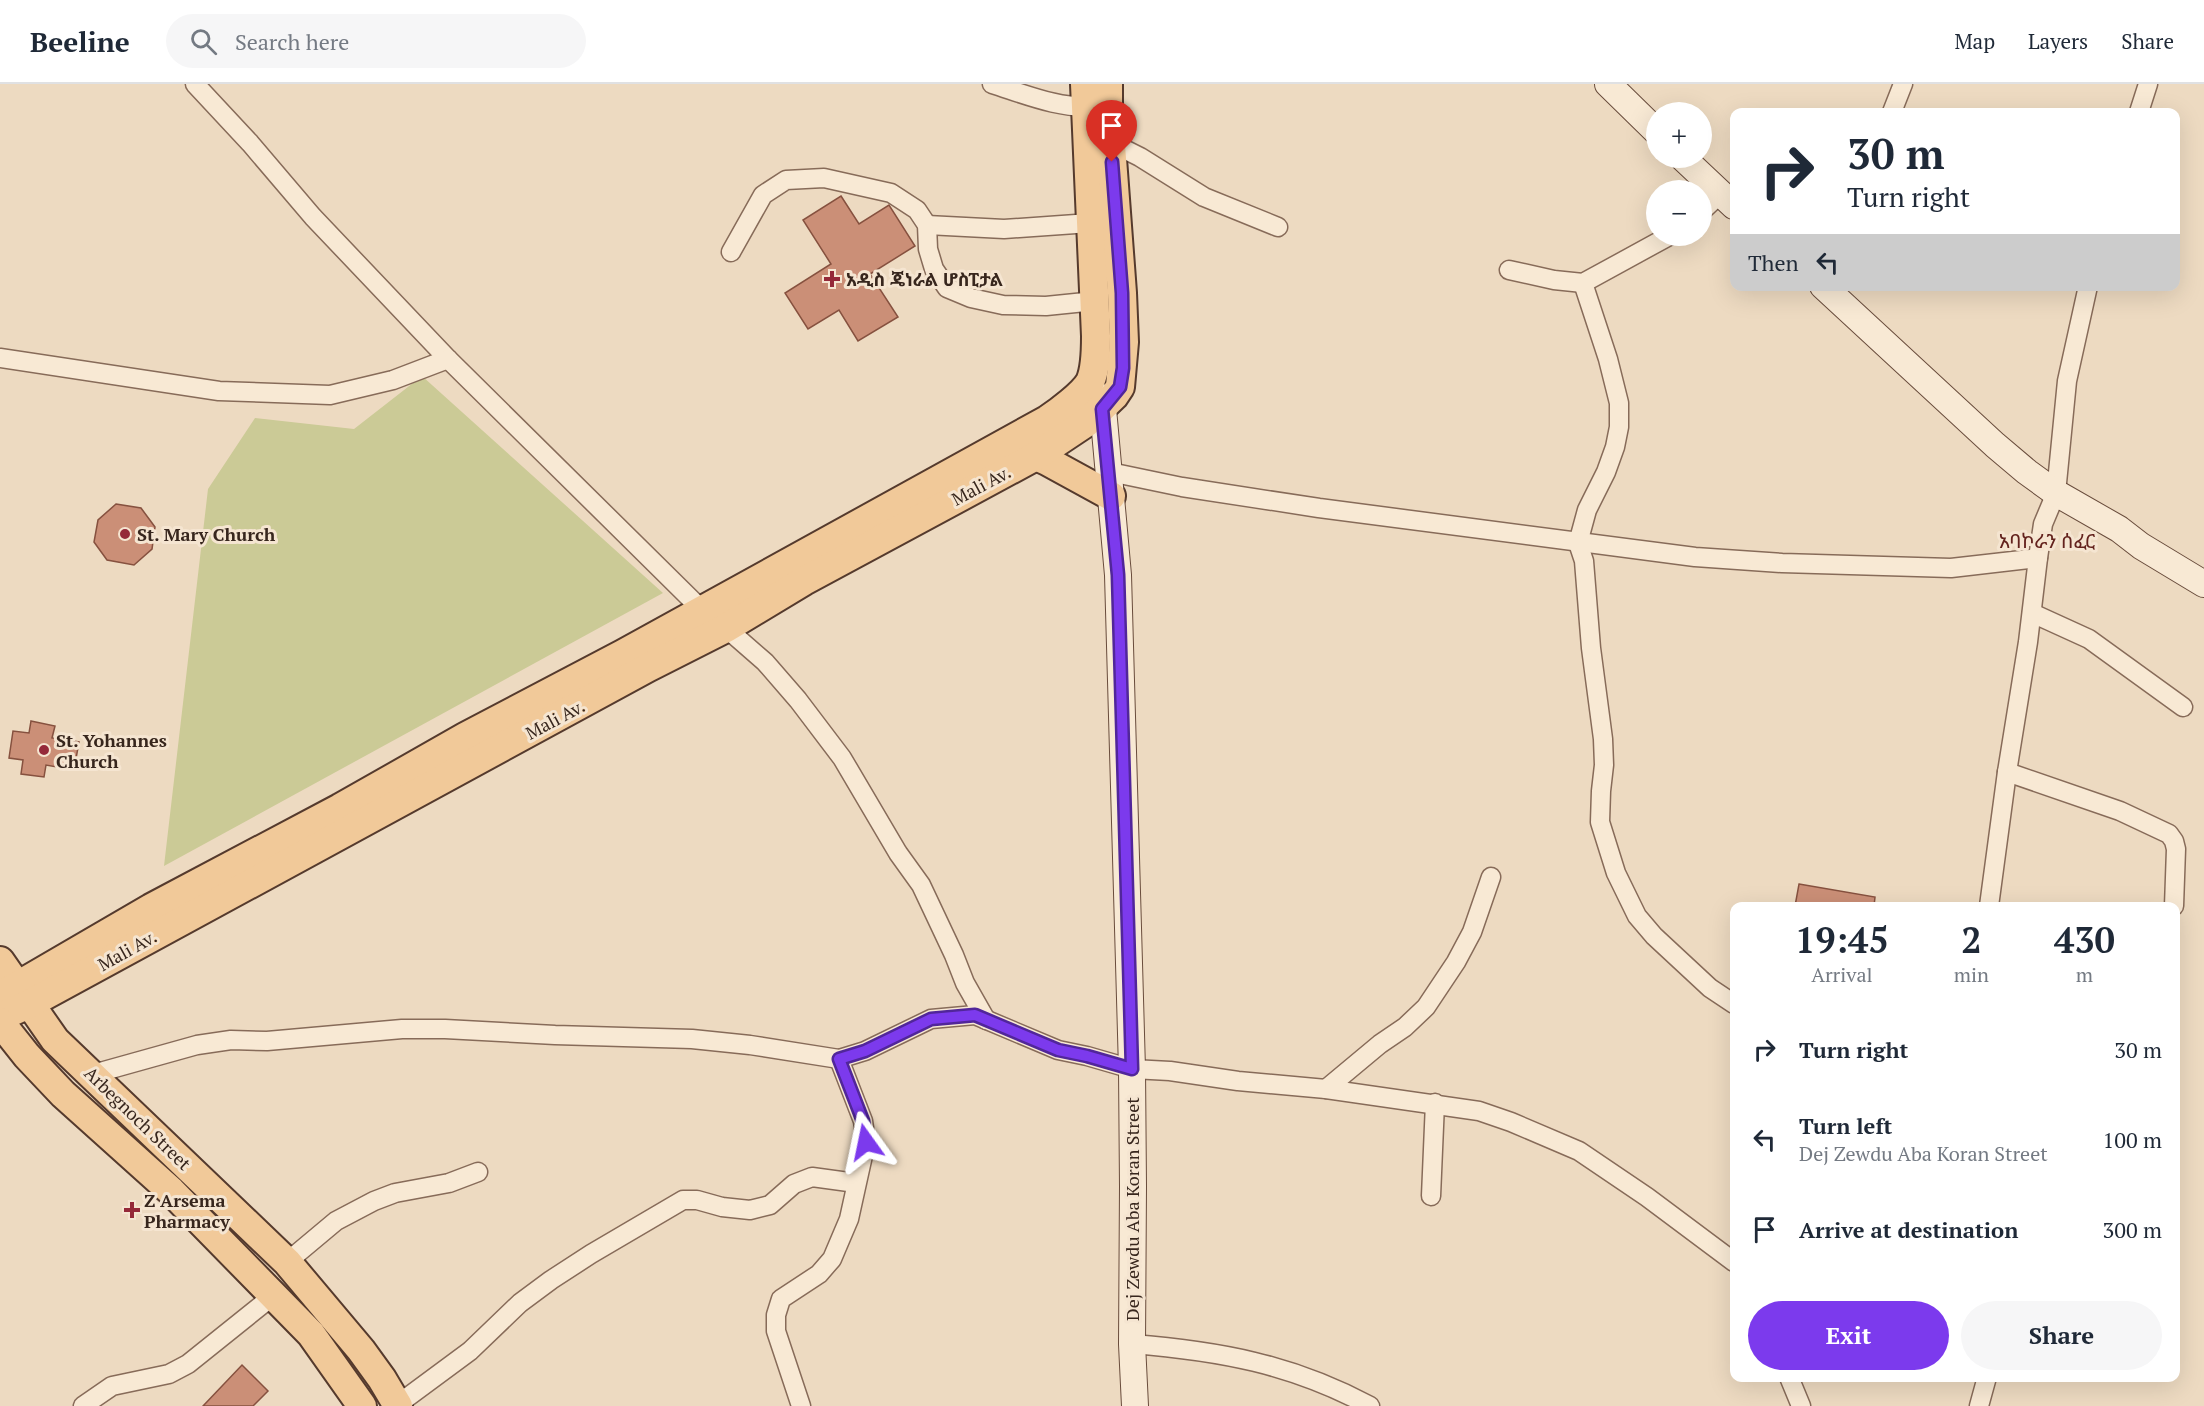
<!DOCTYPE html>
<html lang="en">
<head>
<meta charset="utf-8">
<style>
  body { margin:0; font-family:"PT Serif","Noto Sans Ethiopic",serif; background:#f6f6f7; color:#1f2937; height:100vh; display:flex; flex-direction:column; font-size:22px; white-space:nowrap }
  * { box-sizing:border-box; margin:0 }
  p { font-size:20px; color:#747a83 }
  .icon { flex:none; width:33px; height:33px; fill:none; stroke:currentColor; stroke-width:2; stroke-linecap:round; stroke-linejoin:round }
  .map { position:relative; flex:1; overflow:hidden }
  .sheet { position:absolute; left:1730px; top:818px; width:450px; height:480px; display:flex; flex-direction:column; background:#fff; border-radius:12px; box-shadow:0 6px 24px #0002 }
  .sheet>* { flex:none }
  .banner { position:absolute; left:1730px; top:24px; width:450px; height:183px; border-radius:12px; box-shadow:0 6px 24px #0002; background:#fff; color:#1f2937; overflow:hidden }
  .fabs { position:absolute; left:1646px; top:18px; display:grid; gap:12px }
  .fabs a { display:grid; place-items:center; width:66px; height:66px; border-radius:50%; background:#fff; box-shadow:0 6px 24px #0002; font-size:30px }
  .pin { position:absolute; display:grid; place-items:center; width:51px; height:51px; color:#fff; margin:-62px -26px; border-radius:50% 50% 50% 0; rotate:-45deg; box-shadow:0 0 6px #0007 }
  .pin .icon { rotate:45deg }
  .me { position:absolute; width:66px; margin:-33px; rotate:348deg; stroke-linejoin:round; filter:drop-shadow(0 0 4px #0008) }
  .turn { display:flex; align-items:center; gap:21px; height:126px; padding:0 18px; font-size:27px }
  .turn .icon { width:78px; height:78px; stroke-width:2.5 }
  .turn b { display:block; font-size:42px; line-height:51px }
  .then { display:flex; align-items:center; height:57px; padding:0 18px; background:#0003; gap:12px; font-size:22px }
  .eta { display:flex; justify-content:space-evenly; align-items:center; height:102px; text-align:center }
  .eta b { font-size:36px; font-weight:800; line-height:42px }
  .primary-button { display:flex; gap:12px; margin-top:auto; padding:12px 18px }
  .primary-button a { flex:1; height:69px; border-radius:36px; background:#7c3aed; color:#fff; font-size:24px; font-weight:800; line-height:69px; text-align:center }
  .primary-button a+a { background:#f6f6f7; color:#1f2937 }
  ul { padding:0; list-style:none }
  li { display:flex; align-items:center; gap:18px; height:90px; padding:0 18px }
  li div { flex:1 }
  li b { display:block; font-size:22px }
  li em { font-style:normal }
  header { display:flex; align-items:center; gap:36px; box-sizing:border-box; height:84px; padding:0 30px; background:#fff; border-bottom:2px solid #e0e1e3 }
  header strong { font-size:28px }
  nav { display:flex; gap:33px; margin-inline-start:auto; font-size:21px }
  .search { width:420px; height:54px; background:#f6f6f7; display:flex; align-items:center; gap:15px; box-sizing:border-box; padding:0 21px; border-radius:33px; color:#747a83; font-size:22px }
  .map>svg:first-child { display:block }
  .green { fill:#cbca96 }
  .building { fill:#cb8f77; stroke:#86513f; stroke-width:1.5 }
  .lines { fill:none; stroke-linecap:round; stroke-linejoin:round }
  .minor-casing { stroke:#876b59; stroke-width:21 }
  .secondary-casing { stroke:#694c3c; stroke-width:28 }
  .primary-casing { stroke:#553a2d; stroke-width:32 }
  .minor { stroke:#f8e9d4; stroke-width:18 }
  .secondary { stroke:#f8e9d4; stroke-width:26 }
  .primary { stroke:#f1c999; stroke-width:28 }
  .route-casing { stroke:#51269a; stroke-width:15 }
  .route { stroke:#7c3aed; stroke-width:10 }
  .poi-dot { fill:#952939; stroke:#f5e5d1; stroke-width:2 }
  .labels { text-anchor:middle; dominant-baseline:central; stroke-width:6; stroke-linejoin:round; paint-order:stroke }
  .poi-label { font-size:18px; font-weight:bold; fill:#37261d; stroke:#f5e5d1; text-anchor:start }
  .street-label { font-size:18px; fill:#37261d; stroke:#f5e5d1 }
  .neighbourhood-label { font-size:20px; fill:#63221d; stroke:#f5e5d1 }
</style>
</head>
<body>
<header>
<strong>Beeline</strong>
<div class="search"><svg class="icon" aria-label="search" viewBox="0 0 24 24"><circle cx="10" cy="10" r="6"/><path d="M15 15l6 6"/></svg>Search here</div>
<nav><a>Map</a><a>Layers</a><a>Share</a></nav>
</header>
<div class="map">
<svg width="2204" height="1322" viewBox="0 0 2204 1322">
  <rect width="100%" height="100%" fill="#eddac1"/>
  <path class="green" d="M422,292l241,217 -499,273 44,-377 47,-71 99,11z"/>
  <g class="building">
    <path d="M841,112l18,28 30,-19 26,41 -45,28 28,43 -40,24 -19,-31 -31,19 -23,-36 46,-29 -28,-44z"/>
    <path d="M116,420l25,4 14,19 -3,22 -18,16 -27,-5 -13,-18 4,-22z"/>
    <path d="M31,637l24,5 -3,12 27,4 -5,28 -28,-5 -2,12 -23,-3 2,-14 -14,-2 4,-27 16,2z"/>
    <path d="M1799,800l76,13 -1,9h-79z"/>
    <path d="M242,1281l26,26 -15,15h-50z"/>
  </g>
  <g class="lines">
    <defs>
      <g id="minor">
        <path d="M195,0l55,59 63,74 135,142 254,251 24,18 39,34 33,38 44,58 56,95 23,32 33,70 11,28 21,37"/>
        <path d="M992,0c32,10 70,26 103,22"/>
        <path d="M1892,28l11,-28"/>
        <path d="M2139,28l9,-28"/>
        <path d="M1110,58l30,15 64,40 74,30"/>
        <path d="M1701,128l19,-18"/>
        <path d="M927,141l77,4 86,-6"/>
        <path d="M731,168l32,-57 23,-15 38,-2 67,15 26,17 10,15 1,24 6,20 13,19 24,10 32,7 43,1 49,-5"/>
        <path d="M1509,186l45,10 29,3 86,-47"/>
        <path d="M1583,199l25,76 11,44v24l-4,20 -9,25 -19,38 -9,33 6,18 7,87 12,91 1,26 -3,26 -1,31 16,51 21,43 17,20 56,52 24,16"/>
        <path d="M0,274l219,33 111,4 63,-15 55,-21"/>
        <path d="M1110,388l72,15 137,21 376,49 87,6 169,5 87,-10"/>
        <path d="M2032,529l57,26 94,68"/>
        <path d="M2007,688l113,39 49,23 5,7 2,8 -2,57"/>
        <path d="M1989,822l18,-134 21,-130 10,-84 5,-34 13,-31 11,-112 21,-95"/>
        <path d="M93,990l104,-29 34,-5 36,1 135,-12h43l110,6 137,4 58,6 89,14 26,-8 66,-32 44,-4 83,35 29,6 45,13 38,2 68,10 88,8 153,22 32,11 68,29 68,46 87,65"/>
        <path d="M1326,1005l54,-45 25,-17 21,-20 30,-45 16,-30 19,-55"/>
        <path d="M1431,1112l4,-93"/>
        <path d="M287,1178l49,-41 38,-20 21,-8 54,-10 29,-11"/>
        <path d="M1132,1260c88,7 159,20 238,62"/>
        <path d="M1789,1293l12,29"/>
        <path d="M397,1321l73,-54 50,-48 31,-23 40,-26 92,-54h14l25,7 28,3 20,-5 24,-21 18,-7 44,6"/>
        <path d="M83,1322l29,-20 57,-12 19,-10 86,-69"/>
        <path d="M801,1322l-25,-75v-16l5,-16 38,-25 13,-15 17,-40 17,-77 -3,-21 -24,-62"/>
        <path d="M1979,1322l8,-29"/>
      </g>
      <g id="secondary">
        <path d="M1608,0l48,47"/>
        <path d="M1683,74l51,48"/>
        <path d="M1823,202l172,159 32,27 29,21 63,36 22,17 63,38"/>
        <path d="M1094,308l9,17 15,166 14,494 1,117 -1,158 3,62"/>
      </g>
      <g id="primary">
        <path d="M1036,372l11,5 64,35"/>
        <path d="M0,877l55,79 232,222 74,88 21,29 16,27"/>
        <path d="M0,912l151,-88 189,-100 125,-71 158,-83 424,-234c12,-8 36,-26 43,-38 6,-13 6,-32 6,-46l-11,-252"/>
        <path d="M0,933l29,-13 620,-337 77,-39 78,-47 232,-125 51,-34 27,-26 6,-9 4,-45 -2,-49 -14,-188v-21"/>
        <path d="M0,938l27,34 36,38 108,97 140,143 51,72"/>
      </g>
    </defs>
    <use href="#minor" class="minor-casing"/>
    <use href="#secondary" class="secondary-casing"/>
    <use href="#primary" class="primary-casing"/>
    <use href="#minor" class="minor"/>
    <use href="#secondary" class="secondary"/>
    <use href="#primary" class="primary"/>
  </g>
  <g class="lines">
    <defs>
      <path id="route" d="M866,1058l-3,-21 -24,-62 26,-8 66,-32 44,-4 83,35 29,6 45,13 -14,-494 -16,-166 18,-22 3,-19 -1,-75 -10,-131"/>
    </defs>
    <use href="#route" class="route-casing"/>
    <use href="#route" class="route"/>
  </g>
  <g class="poi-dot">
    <path d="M829 186h6v6h6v6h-6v6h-6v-6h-6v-6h6z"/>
    <circle cx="125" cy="450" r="6"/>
    <circle cx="44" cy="666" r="6"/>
    <path d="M129 1117h6v6h6v6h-6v6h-6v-6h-6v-6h6z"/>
  </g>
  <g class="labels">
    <g class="poi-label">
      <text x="846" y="195">አዲስ ጄነራል ሆስፒታል</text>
      <text x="137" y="450">St. Mary Church</text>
      <text x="56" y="656">St. Yohannes<tspan x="56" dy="21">Church</tspan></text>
      <text x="144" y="1116">Z Arsema<tspan x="144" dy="21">Pharmacy</tspan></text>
    </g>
    <g class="street-label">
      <text transform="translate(981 401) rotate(-28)">Mali Av.</text>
      <text transform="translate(555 635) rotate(-28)">Mali Av.</text>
      <text transform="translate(127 866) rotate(-29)">Mali Av.</text>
      <text transform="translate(138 1034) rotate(44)">Arbegnoch Street</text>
      <text transform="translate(1132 1125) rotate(-90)">Dej Zewdu Aba Koran Street</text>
    </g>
    <g class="neighbourhood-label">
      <text x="2047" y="456">አባኮራን ሰፈር</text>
    </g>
  </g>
</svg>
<div class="fabs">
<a>+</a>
<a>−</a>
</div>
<div class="pin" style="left:1112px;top:78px;background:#d93025"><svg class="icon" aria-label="arrive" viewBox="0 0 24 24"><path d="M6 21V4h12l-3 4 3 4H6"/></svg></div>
<svg class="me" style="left:866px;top:1058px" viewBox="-20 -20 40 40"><path d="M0-17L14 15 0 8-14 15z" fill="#7c3aed" stroke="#fff" stroke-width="4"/></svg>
<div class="banner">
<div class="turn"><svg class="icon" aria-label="right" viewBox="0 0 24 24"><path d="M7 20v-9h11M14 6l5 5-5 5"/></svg><div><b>30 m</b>Turn right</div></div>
<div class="then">Then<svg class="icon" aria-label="left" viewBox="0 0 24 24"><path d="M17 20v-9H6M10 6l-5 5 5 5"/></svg></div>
</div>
<section class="sheet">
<div class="eta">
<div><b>19:45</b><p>Arrival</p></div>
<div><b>2</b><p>min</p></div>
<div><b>430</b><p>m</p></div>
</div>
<ul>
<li><svg class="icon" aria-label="right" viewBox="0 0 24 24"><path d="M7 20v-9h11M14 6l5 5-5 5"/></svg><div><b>Turn right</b></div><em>30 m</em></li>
<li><svg class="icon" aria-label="left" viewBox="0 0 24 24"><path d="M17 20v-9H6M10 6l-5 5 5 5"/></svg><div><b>Turn left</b><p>Dej Zewdu Aba Koran Street</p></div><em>100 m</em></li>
<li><svg class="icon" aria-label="arrive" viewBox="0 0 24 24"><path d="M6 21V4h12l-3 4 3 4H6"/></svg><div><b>Arrive at destination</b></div><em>300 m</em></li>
</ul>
<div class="primary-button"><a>Exit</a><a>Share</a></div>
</section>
</div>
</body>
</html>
